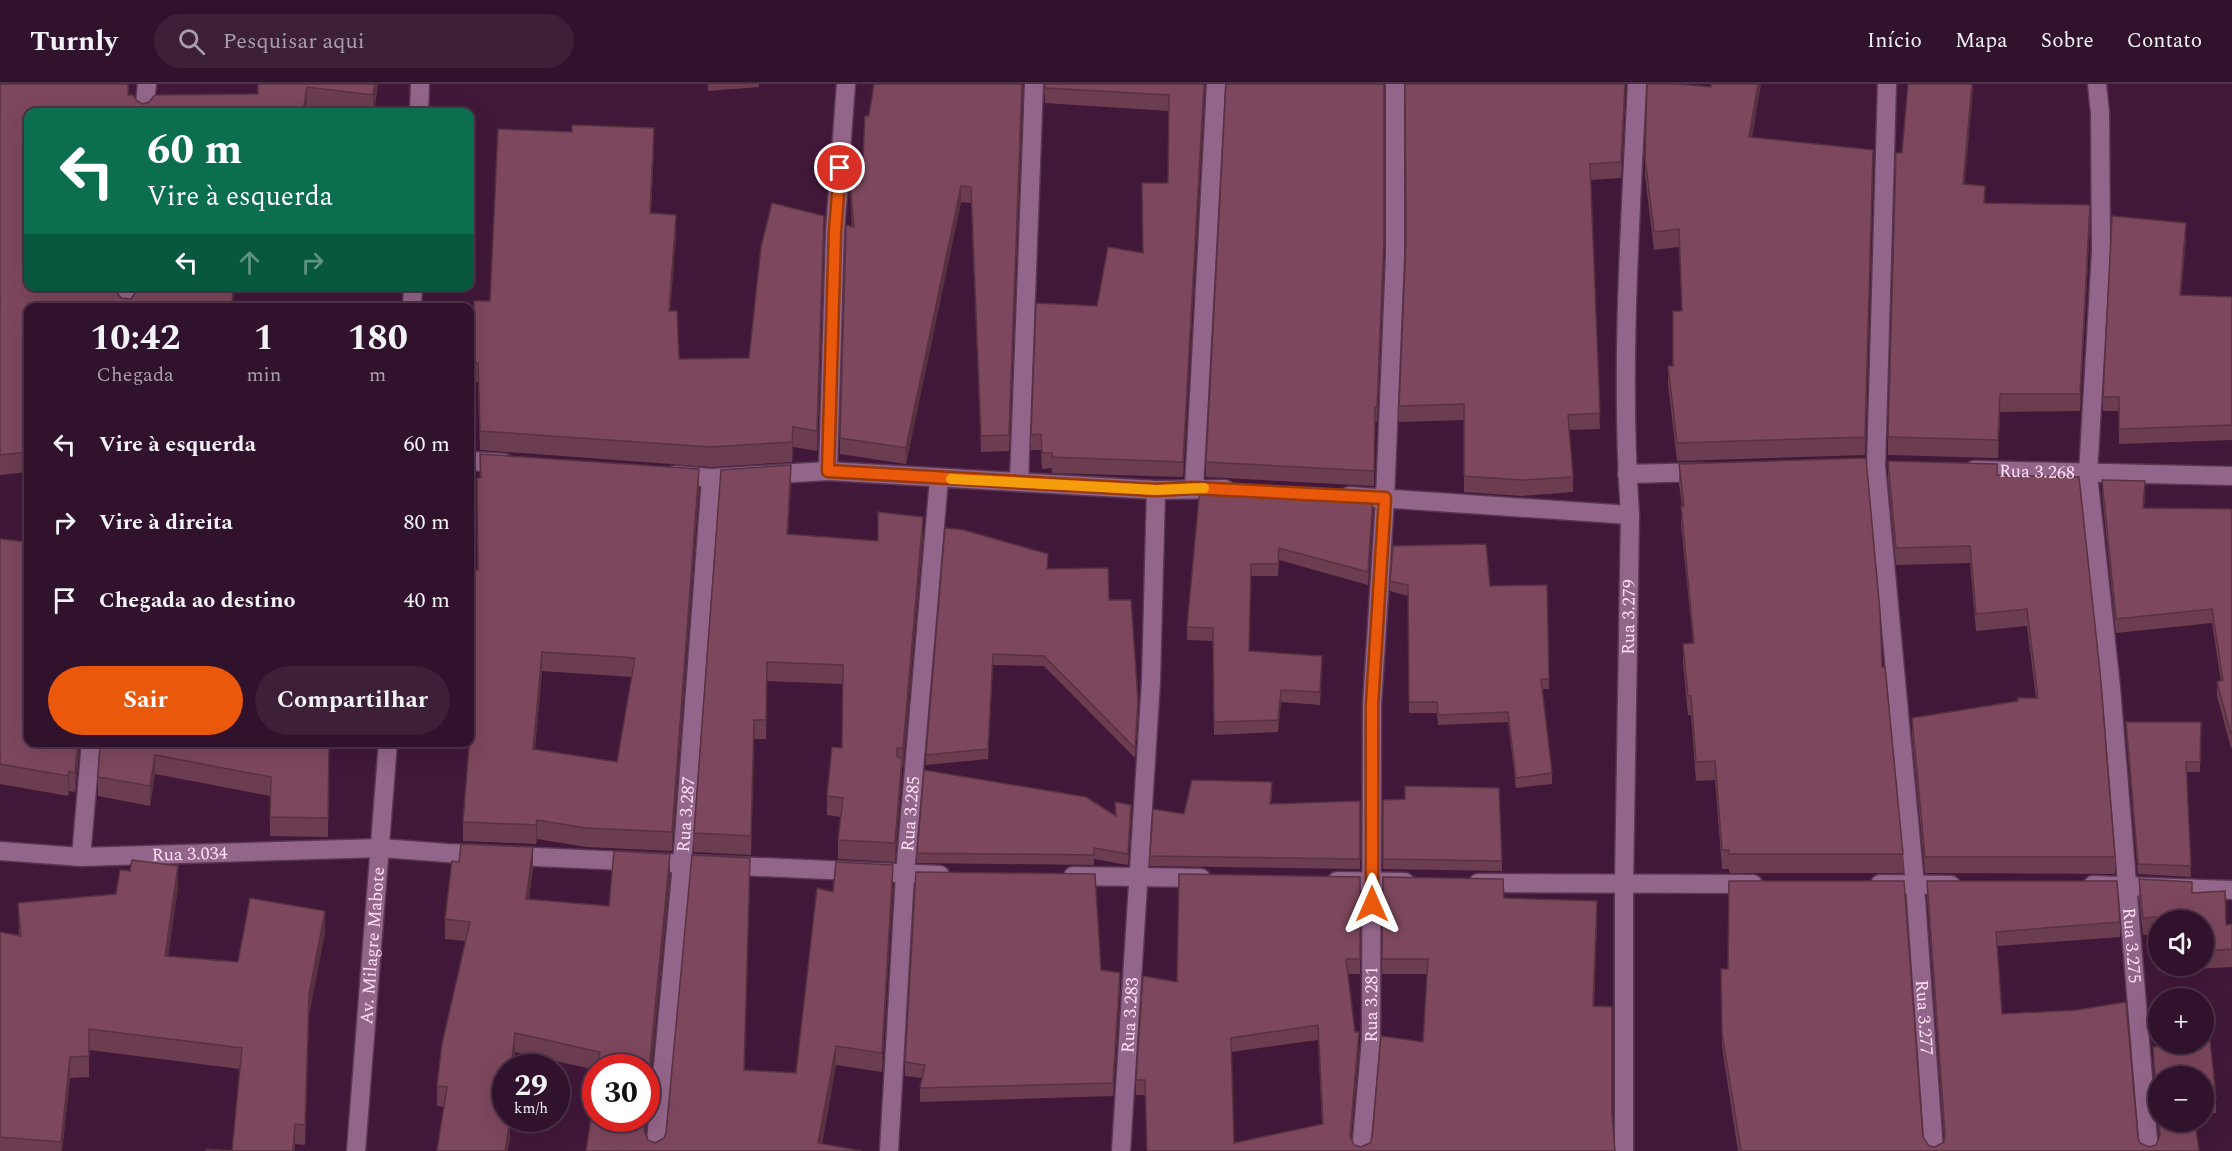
<!DOCTYPE html>
<html lang="pt">
<head>
<meta charset="utf-8">
<style>
  body { margin:0; font-family:Spectral,serif; background:#3d2038; color:#f1f3f6; height:100vh; display:flex; flex-direction:column; font-size:22px; white-space:nowrap }
  * { box-sizing:border-box; margin:0 }
  p { font-size:20px; color:#a89ea9 }
  .icon { flex:none; width:33px; height:33px; fill:none; stroke:currentColor; stroke-width:2; stroke-linecap:round; stroke-linejoin:round }
  .map { position:relative; flex:1; overflow:hidden }
  .side { position:absolute; left:24px; top:219px; width:450px; height:444px; display:flex; flex-direction:column; background:#31122c; border-radius:12px; box-shadow:0 6px 24px #0002,0 0 0 2px #4c3248 }
  .side>* { flex:none }
  .top-card { position:absolute; left:24px; top:24px; width:450px; height:183px; border-radius:12px; box-shadow:0 6px 24px #0002,0 0 0 2px #4c3248; background:#0b6e4f; color:#fff; overflow:hidden }
  .buttons { position:absolute; left:2148px; top:826px; display:grid; gap:12px }
  .buttons a { display:grid; place-items:center; width:66px; height:66px; border-radius:50%; background:#31122c; box-shadow:0 6px 24px #0002,0 0 0 2px #4c3248; font-size:30px }
  .speed { position:absolute; left:492px; top:970px; display:flex; gap:12px; font-size:30px; font-weight:700; text-align:center }
  .speed>* { display:grid; place-content:center; width:78px; height:78px; border-radius:50%; background:#31122c; box-shadow:0 6px 24px #0002,0 0 0 2px #4c3248; line-height:1 }
  .speed small { font-size:15px; font-weight:400 }
  .speed .limit { border:9px solid #d22; background:#fff; color:#111 }
  .pin { position:absolute; display:grid; place-items:center; width:51px; height:51px; color:#fff; margin:-26px; border:3px solid #fff; border-radius:50%; box-shadow:0 2px 6px #0007 }
  .me { position:absolute; width:66px; margin:-33px; rotate:0deg; stroke-linejoin:round; filter:drop-shadow(0 0 4px #0008) }
  .turn { display:flex; align-items:center; gap:21px; height:126px; padding:0 24px; font-size:27px }
  .turn .icon { width:78px; height:78px; stroke-width:2.5 }
  .turn b { display:block; font-size:42px; line-height:51px }
  .lanes { display:flex; align-items:center; height:57px; padding:0 24px; background:#0003; justify-content:center; gap:30px; direction:ltr }
  .lanes .off { opacity:.35 }
  .eta { display:flex; justify-content:space-evenly; align-items:center; height:102px; text-align:center }
  .eta b { font-size:36px; font-weight:700; line-height:42px }
  .cta { display:flex; gap:12px; margin-top:auto; padding:12px 24px }
  .cta a { flex:1; height:69px; border-radius:36px; background:#ea580c; color:#fff; font-size:24px; font-weight:700; line-height:69px; text-align:center }
  .cta a+a { background:#3d2038; color:#f1f3f6 }
  ul { padding:0; list-style:none }
  li { display:flex; align-items:center; gap:18px; height:78px; padding:0 24px }
  li div { flex:1 }
  li b { display:block; font-size:22px }
  li em { font-style:normal }
  header { display:flex; align-items:center; gap:36px; box-sizing:border-box; height:84px; padding:0 30px; background:#31122c; border-bottom:2px solid #4c3248 }
  header strong { font-size:28px }
  nav { display:flex; gap:33px; margin-inline-start:auto; font-size:21px }
  .search { width:420px; height:54px; background:#3d2038; display:flex; align-items:center; gap:15px; box-sizing:border-box; padding:0 21px; border-radius:33px; color:#a89ea9; font-size:22px }
  .map>svg:first-child { display:block }
  .lines { fill:none; stroke-linecap:round; stroke-linejoin:round }
  .minor-casing { stroke:#593753; stroke-width:21 }
  .minor { stroke:#94658a; stroke-width:18 }
  .wall { fill:#6c3d50; fill-rule:evenodd }
  .shaded-wall { fill:#583241 }
  .building { fill:#7d475d; stroke:#583241; stroke-width:1.5; fill-rule:evenodd }
  .route-casing { stroke:#983908; stroke-width:15 }
  .route { stroke:#ea580c; stroke-width:10 }
  .slow { stroke:#f59e0b; stroke-width:10 }
  .labels { text-anchor:middle; dominant-baseline:central; stroke-width:6; stroke-linejoin:round; paint-order:stroke }
  .street-label { font-size:18px; fill:#fce1f5; stroke:#360e2f }
</style>
</head>
<body>
<header>
<strong>Turnly</strong>
<div class="search"><svg class="icon" aria-label="search" viewBox="0 0 24 24"><circle cx="10" cy="10" r="6"/><path d="M15 15l6 6"/></svg>Pesquisar aqui</div>
<nav><a>Início</a><a>Mapa</a><a>Sobre</a><a>Contato</a></nav>
</header>
<div class="map">
<svg width="2232" height="1067" viewBox="0 0 2232 1067">
  <rect width="100%" height="100%" fill="#41183a"/>
  <g class="lines">
    <defs>
      <g id="minor">
        <path id="s1" d="M1887,0l-11,382 39,419 19,266"/>
        <path id="s2" d="M2097,0l3,29 1,139 -13,222 23,214 38,463"/>
        <path d="M144,28l3,-28"/>
        <path d="M419,28l1,-28"/>
        <path d="M127,224l2,-22"/>
        <path d="M412,224l1,-22"/>
        <path d="M470,377l34,2"/>
        <path id="s3" d="M1974,386l258,6"/>
        <path d="M828,387l7,-240 11,-147"/>
        <path d="M1627,390l76,-2"/>
        <path d="M675,391l36,3 117,-7 328,19 69,-1"/>
        <path d="M1019,397l15,-397"/>
        <path d="M1194,404l22,-404"/>
        <path d="M1349,412l281,19"/>
        <path id="s4" d="M0,767l81,6 300,-9 66,5 493,22"/>
        <path d="M81,773l10,-115"/>
        <path d="M1073,792l128,2"/>
        <path d="M1337,797l68,1"/>
        <path d="M1478,799l275,1"/>
        <path d="M1880,800l71,1"/>
        <path d="M2093,801l139,5"/>
        <path id="s5" d="M356,1067l32,-409"/>
        <path id="s6" d="M655,1067l27,-287 29,-386"/>
        <path id="s7" d="M889,1067l16,-277 34,-395"/>
        <path id="s8" d="M1121,1067l30,-470 5,-191"/>
        <path id="s9" d="M1361,1067l10,-112 1,-334 13,-207 10,-242v-172"/>
        <path id="s10" d="M1624,1067v-267l6,-369c-10,-143 0,-288 7,-431"/>
      </g>
    </defs>
    <use href="#minor" class="minor-casing"/>
    <use href="#minor" class="minor"/>
  </g>
  <g class="wall">
    <path d="M0,0l128,11 9,6 6,3 115,-10v-10h120l-4,28h-17l-50,-6 -279,6 90,183 3,3 10,1 7,-10v-3h96l-1,22h-205v164l-28,3z"/>
    <path d="M708,0h51v3l-51,4z"/>
    <path d="M874,0h149l-14,367 -28,1 -10,-249 -10,-1 -55,262 -66,-10v-16l12,-211 -2,-45 12,-1 7,-65z"/>
    <path d="M1044,0h161l-22,393 -131,-4v-5l-10,1 -1,-19h-10v-15l66,-129 46,-53 25,-70v-72l-123,-8z"/>
    <path d="M1761,0l-9,53 121,31 -8,287 -188,6 -9,-77v-18h5l9,-55 -3,-64 -25,3 -9,-74v-18z"/>
    <path d="M1973,0l-9,100 21,19 105,20 -10,188 -80,1 -2,46 -110,-3v-18l14,-284z"/>
    <path d="M1625,14l-4,80 -31,2 10,249 -31,1 4,47v15l-51,4 -58,-4v-72l-65,2v-16z"/>
    <path d="M654,63l-3,66 25,21 -6,77 9,48 70,-1 75,-122 -7,215 -24,-4 -1,15 -81,5 -231,-17 -2,-68h-4v-81h16z"/>
    <path d="M2186,153l-5,58 51,2v143l-113,4v-33h-16v-14z"/>
    <path d="M1384,172l-7,166h-2l-1,64 -168,-9v-15z"/>
    <path d="M480,370l219,34 -27,363 -86,-4 -49,-8 -1,5 -73,-3v-19l8,-94h-1v-59l1,-21h-1v-19l8,-59zM542,587l90,6 -15,85 -82,-13z"/>
    <path d="M1888,377l109,14 118,382v17l-190,-1 -13,-138v-17l124,-20 -9,-72 -51,5 -6,-68 -74,2 -8,-87z"/>
    <path d="M1679,380l203,203 21,187v19h-174v-4h-7l-7,-89 -19,1 -5,-66h-3l-5,-52v-19l10,-1 -12,-118v-19h1l-3,-22z"/>
    <path d="M2102,396l43,15 -1,13 88,1v239h-1l-14,-52v-14l4,-1 -9,-58 -96,10 -14,-139z"/>
    <path d="M791,400l-3,50 90,7 45,-5 -20,231h-1l-7,95 -57,-3v-19l3,-23 -14,-2v-19l15,-48 1,-64 -76,-3 -1,58h-12l-3,116 -57,-3v-19z"/>
    <path d="M1200,403l173,22 -5,76 -89,-25 -1,16h-27l-2,75 73,17 -2,37 -39,-3 -3,30 -64,3 -1,-94 -26,-1v-13z"/>
    <path d="M0,455l28,203h52l-5,50 -6,-1 -1,5 -68,-12z"/>
    <path d="M1047,485l62,31 29,111 -3,47 -91,-92 -51,-1 -5,94 -62,6v-10z"/>
    <path d="M1390,497l100,5 57,-1 2,104h-7l10,84v11l-36,4 -8,-66 -70,3 -1,-12h-28l-1,-117 -18,-5z"/>
    <path d="M2126,638h75l-1,50h-14l5,105 -53,-3 -12,-141z"/>
    <path d="M100,658h229l-1,95 -58,-1v-40l-115,-22 -5,32 -52,-10v-19z"/>
    <path d="M1272,708l-1,12 89,-3v68l-210,-3v-10l34,-42z"/>
    <path d="M1405,715l97,62v10l-119,-2v-69z"/>
    <path d="M1115,718l16,13 -3,50 -34,-6v6l-177,-2v-10l198,-38z"/>
    <path d="M533,783l-4,33 80,6 61,-32 -25,260 3,6 7,3 9,-5 86,-260 -6,192 52,3 37,-181 60,-7 -11,187 -46,-7 -14,79 -236,7 60,-83h-50v2l-81,-18 -9,67 4,20 -66,-32 -7,-1v-20l28,-145 -20,-2v-20z"/>
    <path d="M1360,793v97h-13l8,58 4,15 -8,91 3,7 7,2 9,-4 53,-101 4,-68h-45l1,-97 214,39 -3,90 18,108 3,37h-468l-2,-56h-9v-15l41,-98zM1318,956l4,84 -88,19 -3,-91z"/>
    <path d="M2139,795l53,14 34,32 6,-1v43l-74,4 -2,-37 -13,1 -4,-38zM2158,837h46v45h-46z"/>
    <path d="M1729,797h175l19,256 6,9 6,1 9,-5v-3l-17,-243v-15h190l3,41v15l-123,9 5,68 75,-4 49,-8 12,135 2,6 9,4 7,-2 3,-7 -6,-76v-15l23,-3h28v-3l6,-1 6,58v15l-12,1v-37h-46v45h37l4,29h-461l-16,-104 -1,-78h7z"/>
    <path d="M178,803l-10,69 70,6 87,-30 -16,83 -4,130 -10,-1v7h-89h26l8,-82 -151,-19v27l-19,1 -8,73h-62v-219l19,4 -1,-33 98,-9z"/>
    <path d="M1101,886l19,17 -7,109 -193,6v-14l2,-10 -17,-2v-14z"/>
  </g>
  <g class="shaded-wall">
    <path d="M375,0h3l-5,28v-17z"/>
    <path d="M1022,0h1l-14,367v-16z"/>
    <path d="M1204,0h1l-22,393v-15z"/>
    <path d="M1625,0v14l-4,80v-16z"/>
    <path d="M1758,0h3l-12,71v-18z"/>
    <path d="M1972,0h1v8l-10,110v-18z"/>
    <path d="M307,3v19l-1,6h-3z"/>
    <path d="M654,44v19l-4,86v-20z"/>
    <path d="M1873,66v18l-8,287v-18z"/>
    <path d="M961,102v16l-55,262v-16z"/>
    <path d="M2090,121v18l-10,188v-17z"/>
    <path d="M676,131v19l-7,97v-20z"/>
    <path d="M824,132v20l-7,215v-20z"/>
    <path d="M2186,139v14l-6,73v-15z"/>
    <path d="M1384,156v16l-7,166v-15z"/>
    <path d="M117,202h2l-2,22z"/>
    <path d="M2000,310v18l-2,46v-18z"/>
    <path d="M793,343v20l-1,15v-20z"/>
    <path d="M791,381v19l-4,69v-19z"/>
    <path d="M699,385v19l-27,363v-19z"/>
    <path d="M2145,397v14l-2,27v-14z"/>
    <path d="M1373,412v13l-5,76v-13z"/>
    <path d="M923,433v19l-20,231v-19z"/>
    <path d="M542,568v19l-9,97v-19z"/>
    <path d="M1281,606v12l-3,30v-12z"/>
    <path d="M1138,617v10l-3,47v-10z"/>
    <path d="M754,636v19l-3,116v-19z"/>
    <path d="M78,658h2l-5,50v-19z"/>
    <path d="M155,671v19l-5,32v-20z"/>
    <path d="M902,674v19l-7,85v-19z"/>
    <path d="M69,687v20l-1,5v-20z"/>
    <path d="M1131,721v10l-3,50v-11z"/>
    <path d="M537,736v19l-1,5v-19z"/>
    <path d="M533,763v20l-7,52v-20z"/>
    <path d="M670,770v20l-26,276v-20l1,-11h1v-17z"/>
    <path d="M750,774v20l-6,211v-19z"/>
    <path d="M893,781v20l-11,187v-19z"/>
    <path d="M178,782v21l-13,89v-20z"/>
    <path d="M1597,817v15l-4,105v-15z"/>
    <path d="M325,827v21l-16,83 -4,130 4,-151z"/>
    <path d="M1120,889v14l-7,109v-13z"/>
    <path d="M1359,948v15l-9,104v-15z"/>
    <path d="M515,949v19l-2,16h-2z"/>
    <path d="M836,962v19l-16,86 -2,-8z"/>
    <path d="M70,973v21l-8,73h-1v-9z"/>
    <path d="M510,1035v20l-2,12h-3z"/>
    <path d="M295,1040v27h-2z"/>
  </g>
  <g class="building">
    <path d="M0,0h128v11h5l4,6 6,3 6,-2 6,-7 103,-1v-10h117l-2,11 -66,-8 -4,25h-275v174h89v7l4,5 10,1 7,-10v-3h95l-1,22h-204v144l-28,3z"/>
    <path d="M874,0h148l-13,351 -28,1 -10,-249 -10,-1 -55,262 -66,-10 6,-213 8,2 -4,-45 12,-1 3,-65h4z"/>
    <path d="M1044,0h160l-21,378 -131,-5v-4h-10l-1,-19 -10,1 5,-132 61,3 11,-59 35,6 -1,-70h26l1,-88 -124,-7z"/>
    <path d="M1226,0h158v156l-7,167h-2l-1,64 -168,-9z"/>
    <path d="M1405,0h220l-4,78 -31,2 10,249 -32,2 5,62 -51,3 -58,-4v-72l-65,2 7,-166z"/>
    <path d="M1647,0h31l33,3v-3h47l-9,53 124,13 -8,287 -188,6 -9,-77h5v-55h9l-3,-82 -25,3 -9,-74z"/>
    <path d="M1908,0h64l-9,100 22,2 -1,17 106,2 -10,189h-80l-2,46 -110,-3 8,-284h6z"/>
    <path d="M572,41l82,3 -4,85 26,2 -7,96h8l2,48 70,-1 12,-111 11,-44 52,13 -7,215 -24,-4 -1,15 -81,5 -231,-16 -2,-68h-4v-62h16l8,-172 74,3z"/>
    <path d="M2112,132l74,7 -6,72 52,2v128l-113,4v-32h-16z"/>
    <path d="M480,370l219,15 -27,363 -86,-4 -49,-8 -1,5 -73,-3 9,-113h-2v-40l2,-40h-2l2,-59h6l-1,-92h4zM542,568l93,6 -18,104 -84,-13z"/>
    <path d="M1866,374l14,154 2,55h3l18,187h-174v-4h-7l-7,-89 -19,1 -5,-66h-3l-5,-52 11,-1 -13,-137h3l-5,-42z"/>
    <path d="M1888,377l109,3v11l82,2 21,195 15,185h-190l-13,-139 106,-17v-3h20l-11,-89 -51,5 -6,-68 -74,2z"/>
    <path d="M791,381l-4,69 91,7v-29l45,5 -20,231h-6v9l5,1 -7,85 -57,-3 5,-42 -16,-2 5,-49 10,1 1,-83 -76,-3 -1,58h-12l-3,116 -57,-3 27,-363z"/>
    <path d="M2102,396l43,1 -2,27 89,1v225h-1l-14,-52 6,-2 -11,-71 -96,10z"/>
    <path d="M1200,403l173,9 -5,76 -89,-24 -1,16h-27l-2,87 73,5 -2,36 -39,-2 -3,30 -64,2 -1,-94 -26,-1z"/>
    <path d="M28,440v218h50l-3,31 -6,-2 -1,5 -68,-12v-225l27,3z"/>
    <path d="M945,444l19,2 84,24 -1,15 61,-1 1,32h22l7,101 -3,47 -91,-92 -51,-2 -5,95 -62,6z"/>
    <path d="M1486,460l4,42 57,-1 2,94h-8l11,94 -36,5 -8,-66 -70,3 -1,-13h-28l-1,-117 -18,-4 3,-35z"/>
    <path d="M2126,638h75l-1,40h-14l5,104 -53,-2z"/>
    <path d="M100,658h229l-1,76 -58,-1 1,-40 -116,-22 -5,31 -52,-9z"/>
    <path d="M924,686l162,27 30,19 -1,-14 16,3 -3,49 -34,-6v7l-177,-2z"/>
    <path d="M1192,696l80,2 -2,22 90,-3v58l-210,-3 3,-47 31,5z"/>
    <path d="M1405,702l94,2 3,73 -119,-2v-59l22,-1z"/>
    <path d="M461,760l72,3 -7,52 83,7 5,-55 56,3 -24,248v-34h-48l2,-16 -85,-19 -4,35h-5l-1,51h5l-5,32h-68l10,-64 -10,-1 5,-42 28,-122 -25,-3 7,-58 7,1z"/>
    <path d="M692,771l58,3 -6,212 52,3 21,-185 16,4 3,-30 57,3 -11,188 -46,-7 -18,97 44,8h-276l10,-66v34h49l-1,11 4,10 7,3 9,-5 2,-5z"/>
    <path d="M132,776l46,6 -13,90 73,6 12,-64 75,13 -16,83 -4,131 -10,-1 -2,27h-87v-2l26,2 10,-103 -153,-19v27l-19,1 -9,85 -61,-5v-205l21,4 -3,-33 98,-9 4,-24 10,1z"/>
    <path d="M916,788l179,2 6,96 19,3 -7,110 -193,5 5,-23 -20,-3z"/>
    <path d="M1179,790l181,3v82h-14l9,73h4l-9,104 4,9 7,2 9,-4 2,-6 9,-101 42,6 5,-83h-46l1,-82 120,2 1,19 93,3 -4,105 19,1v107l3,37h-468l-2,-71h-9l7,-104 34,6zM1318,941l5,99 -89,19 -3,-105z"/>
    <path d="M2139,795l53,3v11l33,-2 1,34 6,-1v25l-28,2v-30h-46v32l-2,-36 -13,1z"/>
    <path d="M1729,797h175l19,256 6,9 6,1 9,-5 1,-7 -18,-254h190l3,41 -124,10 6,82 75,-4 49,-8 12,135 2,6 9,4 7,-2 4,-10 -1,-13h36l4,29h-458l-19,-118 -1,-64h7z"/>
    <path d="M2210,956l6,58 -12,1v-22h-46v37l-5,-67 23,-3h28v-3z"/>
  </g>
  <g class="lines">
    <defs>
      <path id="route" d="M840,84l-5,63 -7,240 328,19 38,-2 191,10 -13,207v199"/>
    </defs>
    <use href="#route" class="route-casing"/>
    <use href="#route" class="route"/>
    <path class="slow" d="M951,395l205,11 48,-2"/>
  </g>
  <g class="labels">
    <g class="street-label">
      <text stroke="none"><textPath href="#s3" startOffset="63">Rua 3.268</textPath></text>
      <text stroke="none"><textPath href="#s10" startOffset="534">Rua 3.279</textPath></text>
      <text stroke="none"><textPath href="#s6" startOffset="338">Rua 3.287</textPath></text>
      <text stroke="none"><textPath href="#s7" startOffset="338">Rua 3.285</textPath></text>
      <text stroke="none"><textPath href="#s4" startOffset="190">Rua 3.034</textPath></text>
      <text stroke="none"><textPath href="#s2" startOffset="864">Rua 3.275</textPath></text>
      <text stroke="none"><textPath href="#s5" startOffset="206">Av. Milagre Mabote</textPath></text>
      <text stroke="none"><textPath href="#s9" startOffset="147">Rua 3.281</textPath></text>
      <text stroke="none"><textPath href="#s8" startOffset="136">Rua 3.283</textPath></text>
      <text stroke="none"><textPath href="#s1" startOffset="936">Rua 3.277</textPath></text>
    </g>
  </g>
</svg>
<div class="buttons">
<a><svg class="icon" aria-label="sound" viewBox="0 0 24 24"><path d="M4 9h4l5-4v14l-5-4H4zM17 9q2 3 0 6"/></svg></a>
<a>+</a>
<a>−</a>
</div>
<div class="speed"><div>29<small>km/h</small></div><div class="limit">30</div></div>
<div class="pin" style="left:840px;top:84px;background:#d93025"><svg class="icon" aria-label="arrive" viewBox="0 0 24 24"><path d="M6 21V4h12l-3 4 3 4H6"/></svg></div>
<svg class="me" style="left:1372px;top:820px" viewBox="-20 -20 40 40"><path d="M0-17L14 15 0 8-14 15z" fill="#ea580c" stroke="#fff" stroke-width="4"/></svg>
<div class="top-card">
<div class="turn"><svg class="icon" aria-label="left" viewBox="0 0 24 24"><path d="M17 20v-9H6M10 6l-5 5 5 5"/></svg><div><b>60 m</b>Vire à esquerda</div></div>
<div class="lanes"><svg class="icon" aria-label="left" viewBox="0 0 24 24"><path d="M17 20v-9H6M10 6l-5 5 5 5"/></svg><svg class="icon off" aria-label="ahead" viewBox="0 0 24 24"><path d="M12 20V5M6 11l6-6 6 6"/></svg><svg class="icon off" aria-label="right" viewBox="0 0 24 24"><path d="M7 20v-9h11M14 6l5 5-5 5"/></svg></div>
</div>
<section class="side">
<div class="eta">
<div><b>10:42</b><p>Chegada</p></div>
<div><b>1</b><p>min</p></div>
<div><b>180</b><p>m</p></div>
</div>
<ul>
<li><svg class="icon" aria-label="left" viewBox="0 0 24 24"><path d="M17 20v-9H6M10 6l-5 5 5 5"/></svg><div><b>Vire à esquerda</b></div><em>60 m</em></li>
<li><svg class="icon" aria-label="right" viewBox="0 0 24 24"><path d="M7 20v-9h11M14 6l5 5-5 5"/></svg><div><b>Vire à direita</b></div><em>80 m</em></li>
<li><svg class="icon" aria-label="arrive" viewBox="0 0 24 24"><path d="M6 21V4h12l-3 4 3 4H6"/></svg><div><b>Chegada ao destino</b></div><em>40 m</em></li>
</ul>
<div class="cta"><a>Sair</a><a>Compartilhar</a></div>
</section>
</div>
</body>
</html>
